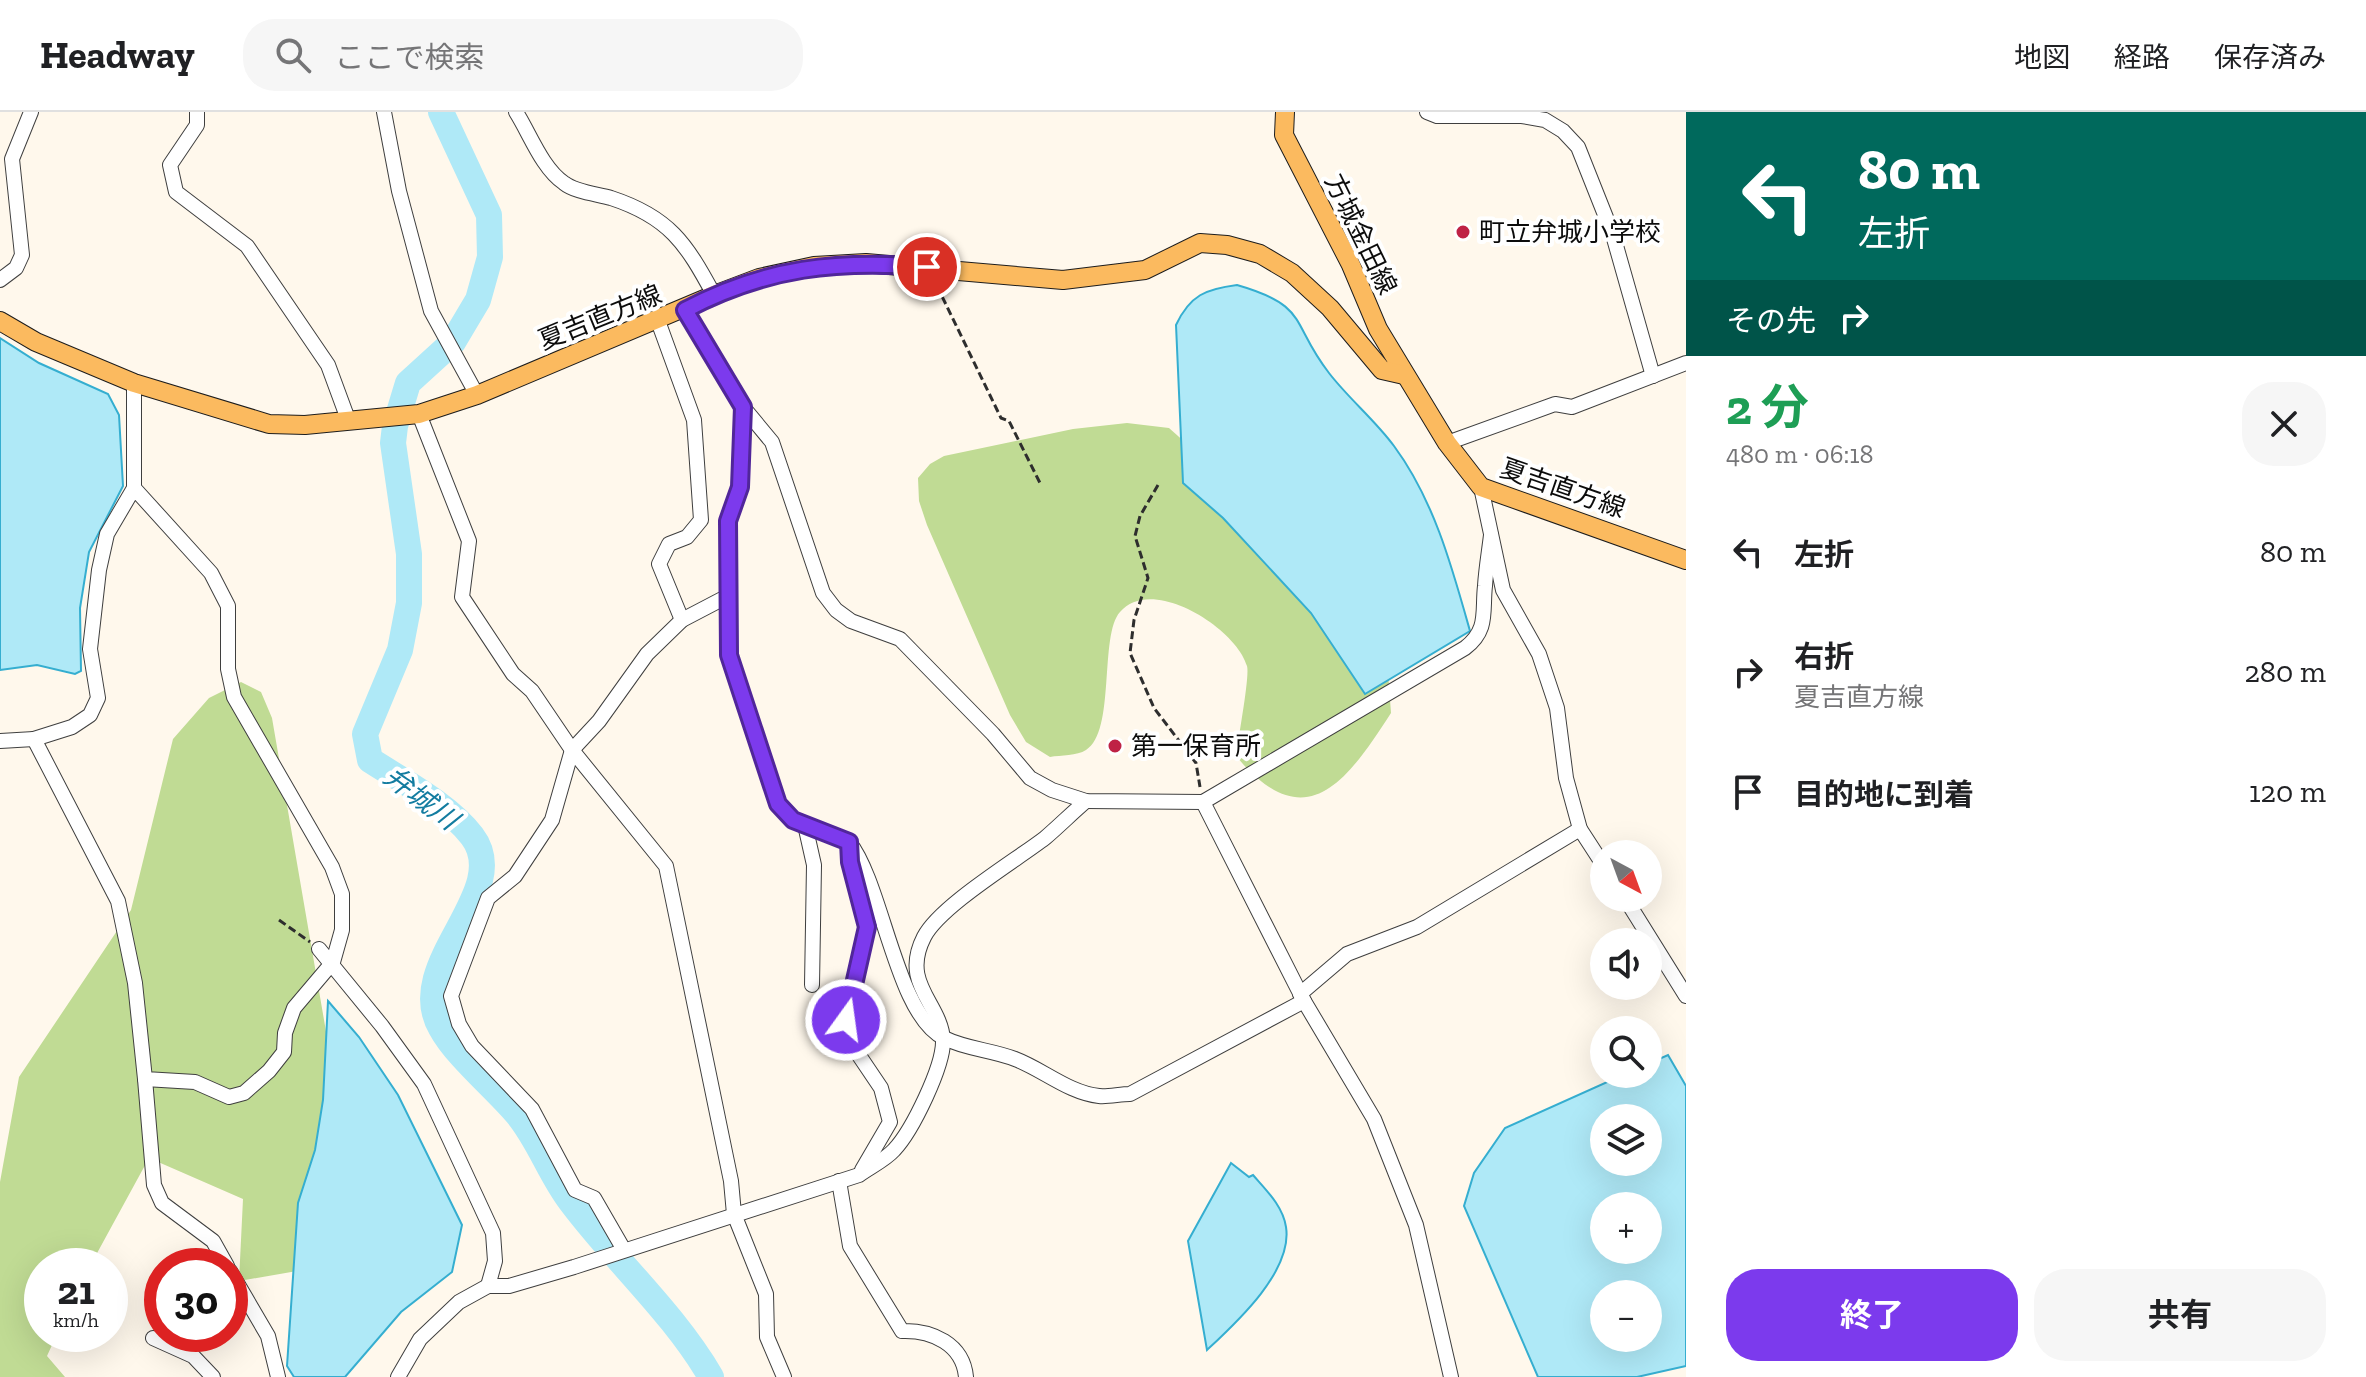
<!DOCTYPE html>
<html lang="ja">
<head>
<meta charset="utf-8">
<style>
  body { margin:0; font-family:"Zilla Slab","Noto Sans JP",serif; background:#f6f6f6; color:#202124; height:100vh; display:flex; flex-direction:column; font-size:30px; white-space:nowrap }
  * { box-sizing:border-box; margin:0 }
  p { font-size:26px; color:#757577 }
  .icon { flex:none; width:44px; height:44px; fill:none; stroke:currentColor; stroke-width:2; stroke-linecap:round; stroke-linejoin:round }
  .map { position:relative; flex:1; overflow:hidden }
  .details { display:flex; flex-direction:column; background:#fff; width:680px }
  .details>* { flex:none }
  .hud { background:#00695c; color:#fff; overflow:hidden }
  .needle { width:52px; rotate:139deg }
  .controls { position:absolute; left:1590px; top:728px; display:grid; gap:16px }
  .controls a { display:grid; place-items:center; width:72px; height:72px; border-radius:50%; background:#fff; box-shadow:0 8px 32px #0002; font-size:40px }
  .speed { position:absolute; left:24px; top:1136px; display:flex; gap:16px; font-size:40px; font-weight:700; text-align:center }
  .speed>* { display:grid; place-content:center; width:104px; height:104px; border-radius:50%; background:#fff; box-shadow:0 8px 32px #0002; line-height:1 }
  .speed small { font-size:20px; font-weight:400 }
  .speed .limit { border:12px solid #d22; background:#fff; color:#111 }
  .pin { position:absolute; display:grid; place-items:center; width:68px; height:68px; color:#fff; margin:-34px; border:4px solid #fff; border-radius:50%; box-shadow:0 2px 8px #0007 }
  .me { position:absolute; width:88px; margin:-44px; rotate:14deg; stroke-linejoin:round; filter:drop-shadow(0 0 6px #0008) }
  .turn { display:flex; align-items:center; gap:28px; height:168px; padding:0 40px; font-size:36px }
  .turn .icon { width:104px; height:104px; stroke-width:2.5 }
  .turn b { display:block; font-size:56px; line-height:68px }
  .then { display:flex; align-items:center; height:76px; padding:0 40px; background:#0003; gap:16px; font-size:30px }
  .round { display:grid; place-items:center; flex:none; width:84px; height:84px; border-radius:32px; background:#f6f6f6 }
  .summary { display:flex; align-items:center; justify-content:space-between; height:136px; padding:0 40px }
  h1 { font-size:48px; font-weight:700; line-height:60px; color:#1e9e55 }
  .cta { display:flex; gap:16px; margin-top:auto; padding:16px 40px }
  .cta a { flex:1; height:92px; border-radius:32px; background:#7c3aed; color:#fff; font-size:32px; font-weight:700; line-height:92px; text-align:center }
  .cta a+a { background:#f6f6f6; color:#202124 }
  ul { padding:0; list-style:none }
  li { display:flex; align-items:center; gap:24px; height:120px; padding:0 40px }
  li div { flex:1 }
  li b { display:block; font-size:30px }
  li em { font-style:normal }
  header { display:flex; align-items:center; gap:48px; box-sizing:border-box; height:112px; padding:0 40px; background:#fff; border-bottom:2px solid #e0e0e0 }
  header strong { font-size:38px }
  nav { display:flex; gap:44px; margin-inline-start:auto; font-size:28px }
  .search { width:560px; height:72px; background:#f6f6f6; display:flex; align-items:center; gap:20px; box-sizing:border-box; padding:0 28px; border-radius:32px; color:#757577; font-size:30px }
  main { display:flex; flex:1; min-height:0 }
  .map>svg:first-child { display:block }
  .forest { fill:#c0db94 }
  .water { fill:#afe9f7; stroke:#35aed0; stroke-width:2; fill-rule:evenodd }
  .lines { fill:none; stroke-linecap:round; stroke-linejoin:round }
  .river { stroke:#afe9f7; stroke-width:26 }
  .minor-casing { stroke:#3f3f3f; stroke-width:16 }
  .major-casing { stroke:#1d1d1d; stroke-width:20 }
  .path { stroke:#2e2e2e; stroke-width:3; stroke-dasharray:8 4; stroke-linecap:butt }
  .minor { stroke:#fff; stroke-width:14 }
  .major { stroke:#fbba5f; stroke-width:18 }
  .route-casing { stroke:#51269a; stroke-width:20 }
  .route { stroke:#7c3aed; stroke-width:14 }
  .poi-dot { fill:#bf2245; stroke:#fff; stroke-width:3 }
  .labels { text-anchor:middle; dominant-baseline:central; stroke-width:8; stroke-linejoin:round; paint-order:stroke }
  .poi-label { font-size:26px; fill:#0c0c0c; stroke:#fff; text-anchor:start }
  .street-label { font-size:26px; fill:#0c0c0c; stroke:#fff }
  .water-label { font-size:28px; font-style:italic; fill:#137ca0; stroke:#fff }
</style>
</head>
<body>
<header>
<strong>Headway</strong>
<div class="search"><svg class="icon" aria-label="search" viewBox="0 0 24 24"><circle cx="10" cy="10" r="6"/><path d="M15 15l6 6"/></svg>ここで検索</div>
<nav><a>地図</a><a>経路</a><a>保存済み</a></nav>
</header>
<main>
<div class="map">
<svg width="1686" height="1265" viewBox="0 0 1686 1265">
  <rect width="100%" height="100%" fill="#fff8ec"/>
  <g class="forest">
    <path d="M1127,311l42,5 18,16 201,228 3,41c-44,68 -85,127 -155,43 2,-17 14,-80 11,-90 -10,-37 -95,-92 -127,-54 -21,23 -4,120 -34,138 -9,6 -25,5 -36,7l-24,-15 -16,-27 -83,-190 -8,-24 -1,-23 12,-14 14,-8 129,-27z"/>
    <path d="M241,570l20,10 11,26 82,476 -57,77 -58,10 4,-82 -94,-41 -59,108h-48v68h15l-10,22 18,21h-65v-195l19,-105 112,-167 42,-171 36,-41z"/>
  </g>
  <g class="water">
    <path d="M1237,173c73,21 53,38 92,88 20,26 46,47 65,73 40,54 58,121 76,185l-105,63 -54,-81 -88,-95 -40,-35 -7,-158c14,-30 30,-36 61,-40z"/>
    <path d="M0,226l39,25 69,31 11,21 4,71 -34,66 -9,56 1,63 -6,3 -38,-9 -37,5z"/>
    <path d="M328,889l31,36 39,58 64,130 -10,47 -51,40 -56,65h-51l-7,-11 11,-163 17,-53 8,-50z"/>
    <path d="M1668,943l18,31v280l-49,11h-99l-74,-171 10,-33 31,-45 120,-54h23v-10zM1648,1006v44h-44v-44zM1648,1094v44h-44v-44zM1604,1182h44v44h-44z"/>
    <path d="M1231,1051l18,14 4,-2c13,15 30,31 33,52 7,44 -50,96 -79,123l-19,-109z"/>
  </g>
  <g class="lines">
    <path class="river" d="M441,0l48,103 1,42 -12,43 -25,42 -45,41 -13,43 -2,17 16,111v49l-9,47 -35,84 5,26c34,22 77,44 102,76 43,56 -69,128 -31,192 15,28 55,61 76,86 22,26 33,61 54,88 45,60 102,110 140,175"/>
    <defs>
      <g id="minor">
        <path d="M197,0v13l-27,40 6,27 71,54 81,119 21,57"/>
        <path d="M384,0l15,79 32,120 46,84"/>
        <path d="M516,0c14,22 26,56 48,71 11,9 33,11 47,15 58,19 75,45 103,97"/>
        <path d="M1427,0l10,4h85l23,4 18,11 15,16 35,88 40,141"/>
        <path d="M0,168l16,-12 6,-13 -10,-96 19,-47"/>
        <path d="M685,198l58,97 29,35 51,151 13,17 15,11 49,18 93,95 37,44 22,12 34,11 117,1 262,-154c24,-18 17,-37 20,-62 1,-17 4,-34 6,-51"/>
        <path d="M658,209l36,99 7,100 -14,17 -18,7 -10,20 23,56"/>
        <path d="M743,295l-3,80 -12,34 1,134 49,149 15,16 56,22 1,20 17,65 -21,93 4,22 31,46 9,34 -28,48"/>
        <path d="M419,302l50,127 -7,56 51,77 19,17 40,59 94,116 65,315 3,33 32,80 1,43 17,40"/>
        <path d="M1447,331l108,-39 17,3 114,-44"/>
        <path d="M1481,375l22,103 36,64 18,54 9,70 14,51 24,37"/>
        <path d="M134,376l77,85 17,33v63l6,28 98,170 10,27v36l-9,32 -39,46 -9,25 -1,19 -15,19 -25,22 -15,4 -34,-15 -50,-3 -10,-96 -17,-82 -84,-162 38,-12 18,-12 8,-17 -8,-49 9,-79 8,-36 27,-46v-105"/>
        <path d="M0,629l34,-2"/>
        <path d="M1203,690l101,199 70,118 42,106 35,152"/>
        <path d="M805,713l9,40 -2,120"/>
        <path d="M849,730c34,43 47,173 95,196 22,11 48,12 71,21 27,10 54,34 84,37 9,1 21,-2 31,-2l174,-93"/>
        <path d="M1625,786l61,98"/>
        <path d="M319,837l63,77 42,58 69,149 2,28 -7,25"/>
        <path d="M1300,882l47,-40 70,-27 163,-98"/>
        <path d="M145,967l9,106 8,18 51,38 14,25"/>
        <path d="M839,1069l11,65 52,85c30,-1 61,13 64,46"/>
        <path d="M624,1138l-30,-52 -19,-8 -43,-81 -60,-63 -13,-22 -8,-28 37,-98 27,-22 37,-56 20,-70 27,-29 48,-67 35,-34 44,-23"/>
        <path d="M230,1159l38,65 10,41"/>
        <path d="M153,1226l40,18 20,21"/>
        <path d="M398,1265l22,-38 39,-37 29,-16h21l65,-19 285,-92c11,-8 26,-15 35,-25 18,-19 50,-84 49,-110 -2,-37 -43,-56 -19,-103 16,-31 91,-76 121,-99 14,-12 27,-25 41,-37"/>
      </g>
      <g id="major">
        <path d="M1285,0l-1,23 67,130 27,64 69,114 34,44 205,73"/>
        <path d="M0,209l36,21 98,41 135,41 36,1 114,-11 58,-19 237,-100 45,-17 55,-12 52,-3 197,17 82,-10 55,-27 27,2 33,9 32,19 38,35 52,62 22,5"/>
      </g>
    </defs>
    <use href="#minor" class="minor-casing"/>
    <use href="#major" class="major-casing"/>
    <g class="path">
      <path d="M937,174l64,132 8,3 31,62"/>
      <path d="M1158,373l-18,31 -5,20 13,42 -14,42 -4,33 24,55 42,55 4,24"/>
      <path d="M279,808l31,22"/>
    </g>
    <use href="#minor" class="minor"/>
    <use href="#major" class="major"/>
  </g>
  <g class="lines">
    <defs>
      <path id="route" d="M846,908l21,-93 -17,-65 -1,-20 -56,-22 -15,-16 -49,-149 -1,-134 12,-34 3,-80 -58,-97c82,-43 152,-50 242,-43"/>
    </defs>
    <use href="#route" class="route-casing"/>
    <use href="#route" class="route"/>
  </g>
  <g class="poi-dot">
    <circle cx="1463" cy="120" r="8"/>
    <circle cx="1115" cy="634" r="8"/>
  </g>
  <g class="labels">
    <g class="poi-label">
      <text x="1479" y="120">町立弁城小学校</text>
      <text x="1131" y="634">第一保育所</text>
    </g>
    <g class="street-label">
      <text transform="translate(1361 122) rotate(64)">方城金田線</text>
      <text transform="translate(600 205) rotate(-22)">夏吉直方線</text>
      <text transform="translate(1563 376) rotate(19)">夏吉直方線</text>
    </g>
    <g class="water-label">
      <text transform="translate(421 686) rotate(37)">弁城川</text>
    </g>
  </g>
</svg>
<div class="controls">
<a><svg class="needle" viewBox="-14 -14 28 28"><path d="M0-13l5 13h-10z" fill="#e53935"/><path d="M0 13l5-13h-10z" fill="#757577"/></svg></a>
<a><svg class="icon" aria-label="sound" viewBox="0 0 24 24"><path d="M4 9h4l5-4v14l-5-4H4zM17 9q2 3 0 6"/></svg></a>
<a><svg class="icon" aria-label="search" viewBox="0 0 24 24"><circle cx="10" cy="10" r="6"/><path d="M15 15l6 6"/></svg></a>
<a><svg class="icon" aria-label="layers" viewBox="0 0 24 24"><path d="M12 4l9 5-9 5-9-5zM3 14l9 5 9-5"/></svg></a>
<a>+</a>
<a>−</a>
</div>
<div class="speed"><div>21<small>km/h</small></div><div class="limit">30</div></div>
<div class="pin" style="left:927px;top:155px;background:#d93025"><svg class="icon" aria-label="arrive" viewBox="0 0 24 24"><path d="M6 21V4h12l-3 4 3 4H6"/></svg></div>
<svg class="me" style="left:846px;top:908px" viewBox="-20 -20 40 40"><circle r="17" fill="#7c3aed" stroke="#fff" stroke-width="3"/><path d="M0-11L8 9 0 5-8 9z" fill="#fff"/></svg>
</div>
<section class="details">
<div class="hud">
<div class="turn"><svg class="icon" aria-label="left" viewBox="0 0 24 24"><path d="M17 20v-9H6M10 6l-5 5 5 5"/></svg><div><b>80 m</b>左折</div></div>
<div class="then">その先<svg class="icon" aria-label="right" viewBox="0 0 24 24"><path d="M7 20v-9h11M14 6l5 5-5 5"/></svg></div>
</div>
<div class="summary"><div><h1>2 分</h1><p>480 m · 06:18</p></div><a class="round"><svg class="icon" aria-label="close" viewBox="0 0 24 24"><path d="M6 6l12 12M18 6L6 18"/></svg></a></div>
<ul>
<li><svg class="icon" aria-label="left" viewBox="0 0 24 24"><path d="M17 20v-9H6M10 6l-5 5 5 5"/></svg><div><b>左折</b></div><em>80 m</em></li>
<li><svg class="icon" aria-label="right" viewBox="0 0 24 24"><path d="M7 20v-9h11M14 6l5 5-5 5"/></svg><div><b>右折</b><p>夏吉直方線</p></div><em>280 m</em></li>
<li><svg class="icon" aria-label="arrive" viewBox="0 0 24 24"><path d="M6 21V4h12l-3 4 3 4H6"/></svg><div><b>目的地に到着</b></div><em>120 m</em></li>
</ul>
<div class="cta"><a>終了</a><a>共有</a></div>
</section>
</main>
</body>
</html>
